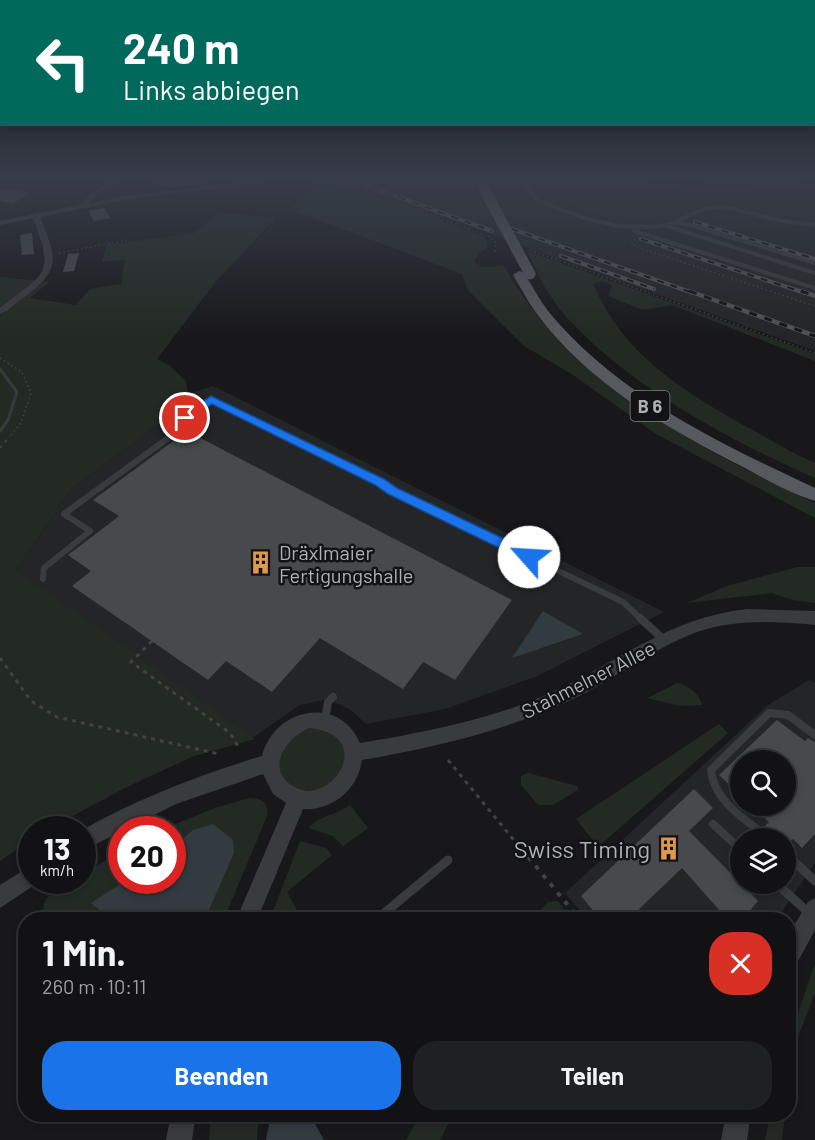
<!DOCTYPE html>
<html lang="de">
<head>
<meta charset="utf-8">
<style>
  body { margin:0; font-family:Barlow,sans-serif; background:#1f2022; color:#f1f3f6; height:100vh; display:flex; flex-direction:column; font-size:22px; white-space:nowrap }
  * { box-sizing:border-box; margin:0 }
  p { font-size:20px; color:#9c9ea0 }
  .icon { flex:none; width:33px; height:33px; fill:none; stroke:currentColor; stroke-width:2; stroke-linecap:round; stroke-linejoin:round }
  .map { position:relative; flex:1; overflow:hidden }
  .drawer { position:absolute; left:18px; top:912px; width:778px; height:210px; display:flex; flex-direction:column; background:#121214; border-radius:24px; box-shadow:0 3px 9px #0003,0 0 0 2px #313234 }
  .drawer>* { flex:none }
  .guide { position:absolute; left:0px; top:0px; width:816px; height:126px; box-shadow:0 3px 9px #0003,0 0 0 2px #313234; background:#00695c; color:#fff; overflow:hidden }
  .fabs { position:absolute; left:730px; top:750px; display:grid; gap:12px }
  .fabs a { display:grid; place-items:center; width:66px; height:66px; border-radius:50%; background:#121214; box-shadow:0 3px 9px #0003,0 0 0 2px #313234; font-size:30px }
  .speed { position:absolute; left:18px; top:816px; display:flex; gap:12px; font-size:30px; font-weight:700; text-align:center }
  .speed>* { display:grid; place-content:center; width:78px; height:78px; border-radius:50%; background:#121214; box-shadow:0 3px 9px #0003,0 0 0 2px #313234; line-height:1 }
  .speed small { font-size:15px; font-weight:400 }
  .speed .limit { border:9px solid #d22; background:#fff; color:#111 }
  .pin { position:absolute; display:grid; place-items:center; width:51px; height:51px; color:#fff; margin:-26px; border:3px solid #fff; border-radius:50%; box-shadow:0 2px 6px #0007 }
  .me { position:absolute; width:66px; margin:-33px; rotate:296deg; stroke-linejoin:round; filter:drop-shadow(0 0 4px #0008) }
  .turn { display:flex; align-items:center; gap:21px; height:126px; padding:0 24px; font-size:27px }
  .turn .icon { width:78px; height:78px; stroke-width:2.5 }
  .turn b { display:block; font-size:42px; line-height:51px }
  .round { display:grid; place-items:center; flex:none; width:63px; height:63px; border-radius:24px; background:#1f2022 }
  .headline { display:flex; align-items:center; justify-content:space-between; height:102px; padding:0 24px }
  h1 { font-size:36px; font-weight:700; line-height:45px }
  .action { display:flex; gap:12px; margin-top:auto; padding:12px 24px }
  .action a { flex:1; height:69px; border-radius:24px; background:#1a73e8; color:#fff; font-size:24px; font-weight:700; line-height:69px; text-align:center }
  .action a+a { background:#1f2022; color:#f1f3f6 }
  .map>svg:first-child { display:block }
  .built { fill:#242527; fill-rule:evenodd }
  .green { fill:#232a23 }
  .water { fill:#323b3f }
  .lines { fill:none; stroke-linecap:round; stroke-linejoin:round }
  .stream-far1 { stroke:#323b3f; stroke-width:2 }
  .stream { stroke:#323b3f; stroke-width:3 }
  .building { fill:#47494c }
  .path-far3 { stroke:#404245; stroke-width:1.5; stroke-dasharray:1.5 3; stroke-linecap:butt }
  .path-far2 { stroke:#404245; stroke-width:2; stroke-dasharray:3 4.5; stroke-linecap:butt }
  .path-far1 { stroke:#404245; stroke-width:3; stroke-dasharray:4 5; stroke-linecap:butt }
  .path { stroke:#404245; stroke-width:4; stroke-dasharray:4.5 7; stroke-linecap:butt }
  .service-far4 { stroke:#3a3b3f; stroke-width:4 }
  .service-far3 { stroke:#3a3b3f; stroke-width:4.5 }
  .service-far2 { stroke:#3a3b3f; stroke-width:6 }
  .service-far1 { stroke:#3a3b3f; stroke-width:8 }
  .service { stroke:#3a3b3f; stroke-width:9 }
  .minor { fill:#3a3b3f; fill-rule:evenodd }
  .tertiary { fill:#3a3b3f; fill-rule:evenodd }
  .primary { fill:#56595d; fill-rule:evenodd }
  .rail-far1-casing { stroke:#515357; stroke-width:4 }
  .rail-casing { stroke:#515357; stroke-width:4.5 }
  .rail-far1 { stroke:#131315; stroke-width:2; stroke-dasharray:7; stroke-linecap:butt }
  .rail { stroke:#131315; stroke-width:3; stroke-dasharray:8; stroke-linecap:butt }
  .primary-bridge { stroke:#56595d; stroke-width:11 }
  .route { fill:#1a73e8; stroke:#114b97; stroke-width:1.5 }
  .labels { text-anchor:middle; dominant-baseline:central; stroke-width:5; stroke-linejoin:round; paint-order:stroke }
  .shield { fill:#131315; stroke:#7e8287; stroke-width:1.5 }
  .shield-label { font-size:18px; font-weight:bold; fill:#acb1b8 }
  .poi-label { font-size:20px; fill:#acb1b8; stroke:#131315; text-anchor:start }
  .street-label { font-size:20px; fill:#acb1b8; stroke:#131315 }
  .near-poi-label { font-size:24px; fill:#acb1b8; stroke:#131315; text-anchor:end }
</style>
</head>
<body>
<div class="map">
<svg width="815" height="1140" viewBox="0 0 815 1140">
  <rect width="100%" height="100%" fill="#18181a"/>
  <g class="built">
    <path d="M311,178h259l245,16v157l-445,-160z"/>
    <path d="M213,386l451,226 -129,65 -90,32 -79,15 -15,-14 -23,-11 -28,6 -52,36 -232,-171 53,-79 93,-69 26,-28z"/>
    <path d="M809,680l6,3v180l-38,56h-190l-22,-26 203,-188zM741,760h45v46h-45zM741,838h45v46h-45z"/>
  </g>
  <g class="green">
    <path d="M629,178h120l66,9v4z"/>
    <path d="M299,179c65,5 125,35 185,58l4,7 -1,4 -8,5 -5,9 8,5 22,-1c65,117 195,182 311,237v15l-159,-84 -83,-59 -49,-29 -56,-56 -6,-16 -173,-65 29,-24 -19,-4 -30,2z"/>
    <path d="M220,212l56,6 -59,62 -60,79 12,6 17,16 2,13 -26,28 -93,69 -53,79 239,169 -61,17 -67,31 -79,42 -16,1 -1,10 -31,21v-584l49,5 -19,16 46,7 14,-16 31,-5 4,-24 -23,2 4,-17 88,-12z"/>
    <path d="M527,251l288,103v7l-143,-56 -30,5 -34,-14 4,-10c-6,-5 -11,-6 -19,-2 31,71 87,105 152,142 23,12 46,27 70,37v15c-87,-38 -196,-97 -257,-171 -13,-17 -22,-38 -31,-56z"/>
    <path d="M797,567h18v36l-23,-3 -20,-7 -85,10 40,-17z"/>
    <path d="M677,683c11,2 23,11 25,22l-22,1 -33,-8z"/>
    <path d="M719,724l9,9 -130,114 -22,-28z"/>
    <path d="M305,727h21l17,13 4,23 -18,26 -36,2 -16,-19 3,-25z"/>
    <path d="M528,773l49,13 1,4 -25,15h-15l-17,-20v-9z"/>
    <path d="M249,798c13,0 20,5 18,18l-43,103 -177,1 -6,-6c2,-4 3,-11 5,-15 7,-9 25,-18 36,-19l1,-5 38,-25 1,30h50v-50l-9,-1 52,-21z"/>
    <path d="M350,805l18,23 -25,18 -10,-10 -25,-8c11,-12 28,-13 42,-23z"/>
    <path d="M300,841l26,7 6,7 -45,37 15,27h-32z"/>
    <path d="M558,901l12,16 -2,2h-35l15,-17z"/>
    <path d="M815,964v29l-19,49 -7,40v-43z"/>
    <path d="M211,1115h48l-2,25h-48z"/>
    <path d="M420,1115v-1l33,1 -13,25h-34z"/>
    <path d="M770,1115h15l-3,25h-17z"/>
  </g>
  <g class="water">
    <path d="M543,611l40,23 -71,24z"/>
    <path d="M213,824l20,16 1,13 -29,66h-95l-19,-16 34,-22 47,-1 1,-33 20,-17z"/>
    <path d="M271,1114l39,1 14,25h-58z"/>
  </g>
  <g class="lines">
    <path class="stream-far1" d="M0,180l5,-2"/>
    <path class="stream" d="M0,369l17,23 -9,28 -8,11"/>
  </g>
  <g class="building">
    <path d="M147,178h55l1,6 -31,4 -26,-8z"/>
    <path d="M0,188l31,5 -19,11 -12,-3z"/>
    <path d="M104,208l6,10 -16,3 -6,-10z"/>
    <path d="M32,233l2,21 -12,1 -2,-20z"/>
    <path d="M79,253l-5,18 -11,1 5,-18z"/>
    <path d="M187,431l325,169 -57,80 -32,-18 -20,27 -83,-51 -48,54 -46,-31 -18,19 -136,-94 19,-15 -23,-16 51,-39 -26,-16z"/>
    <path d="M777,720l28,21 3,-3 7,4v92l-13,14 -9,-9 -7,8v-9h-7l-14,-12 4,-4 -18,-16h35v-46h-45v36l-22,-21z"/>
    <path d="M694,789l19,19 -24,23 69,70 -7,8 10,11h-33l-46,-52 -43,41 10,11h-48l-20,-24z"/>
  </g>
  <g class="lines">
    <g class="path-far3">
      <path d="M305,178l65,14 126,47"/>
      <path d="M334,178l8,1"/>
      <path d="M338,178h7"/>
      <path d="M753,178l62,8"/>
      <path d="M803,184l2,-6"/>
      <path d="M564,198l45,17"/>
      <path d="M491,239l5,4 -1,10"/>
      <path d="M635,239l-4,5 15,6 169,56"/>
      <path d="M530,250l285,103"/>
      <path d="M59,253l69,-13"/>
      <path d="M0,358l22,14 9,21 -10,30 -12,14"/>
    </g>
    <path class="path-far2" d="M0,448l10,-12"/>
    <g class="path-far1">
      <path d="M152,641l-21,21 99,71 9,15"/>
      <path d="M0,658l31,43 26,16 162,37"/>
      <path d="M448,760l74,90"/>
    </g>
    <path class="path" d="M521,848l59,72"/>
    <g class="service-far4">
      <path d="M529,178l-2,10 9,11 16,7 32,12 34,8 34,1 17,-2 32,-15 14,-3 19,2 49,12 32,4"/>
      <path d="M676,223l14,2 125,38"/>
      <path d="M667,226l148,47"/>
      <path d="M634,231l181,57"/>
    </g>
    <path class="service-far3" d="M169,437l16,-19 26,-18 77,37"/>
    <g class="service-far2">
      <path d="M285,436l95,46 12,9 231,111 19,18"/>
      <path d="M43,579l1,-11 46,-37 -26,-17 107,-78"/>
    </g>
    <g class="service-far1">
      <path d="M640,618l24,22"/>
      <path d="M325,720l3,-18 5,-5"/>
      <path d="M713,824l28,26"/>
      <path d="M768,838c-22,-19 -54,-36 -57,-68l58,-57 19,2 27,20"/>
    </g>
    <g class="service">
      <path d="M739,848l2,2"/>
      <path d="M786,854l29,27"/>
      <path d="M777,884l33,30"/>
      <path d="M376,920l72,-60"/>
    </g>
    <path class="minor" d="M118,178h7l-27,15 -8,8v2l40,-8 148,-17h18l-166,21 -90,18c15,38 23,51 -13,78 -9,6 -17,15 -27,19v-6c44,-36 56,-30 33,-90l-33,7v-4l84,-17v-4l10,-9z"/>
    <g class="tertiary">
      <path d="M747,609l68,2v14c-39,-4 -80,-6 -118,7 -49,18 -89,53 -137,73 -63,28 -130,43 -198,55 -4,29 -29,51 -59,49l-46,111h-21l50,-117 -13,-9 -10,-20 -87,30 -94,47v-21c57,-32 118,-55 180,-74 12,-48 77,-62 98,-13 65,-11 130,-23 190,-50 70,-31 117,-75 197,-84zM309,728c71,7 20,84 -18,57 -26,-19 -3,-48 18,-57z"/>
      <path d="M32,865v15h8l-1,2 -39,26v-23z"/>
      <path d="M815,898v32l-18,33 -8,3v-32l19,-32z"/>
      <path d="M171,1114h25l-4,26h-26z"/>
      <path d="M726,1114h25l-4,26h-26z"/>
    </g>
    <path class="primary" d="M519,271l4,1c9,13 16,27 25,39 69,84 171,132 267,177v13c-24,-7 -48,-21 -70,-33 -76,-38 -157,-85 -208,-154 -9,-12 -16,-26 -24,-39z"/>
    <defs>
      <g id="rail-far1">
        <path d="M346,178l146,53"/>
        <path d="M695,222l120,37"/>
        <path d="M512,229l181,64"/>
        <path d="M641,239l164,54"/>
        <path d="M561,256l93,33"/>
      </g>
      <g id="rail">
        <path d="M689,291l126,45"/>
        <path d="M801,291l14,5"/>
      </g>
    </defs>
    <use href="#rail-far1" class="rail-far1-casing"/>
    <use href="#rail" class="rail-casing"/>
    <use href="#rail-far1" class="rail-far1"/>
    <use href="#rail" class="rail"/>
    <path class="primary-bridge" d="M478,178l52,96"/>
  </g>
  <linearGradient id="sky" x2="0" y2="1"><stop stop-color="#0d0d0e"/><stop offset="0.53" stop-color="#373d49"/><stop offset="1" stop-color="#373d49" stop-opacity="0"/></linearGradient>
  <rect width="815" height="337" fill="url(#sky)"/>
  <path class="route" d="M211,396l173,83 13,9 137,65 2,4 -7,5 -5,-2 -136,-66 -13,-9 -163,-81 -23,16h-8v-5z"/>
  <defs>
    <symbol id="building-bare" viewBox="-9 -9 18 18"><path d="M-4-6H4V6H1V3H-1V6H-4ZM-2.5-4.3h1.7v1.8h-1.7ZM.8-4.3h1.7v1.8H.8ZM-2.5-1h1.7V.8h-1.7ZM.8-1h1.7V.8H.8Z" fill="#de994c" stroke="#131315" stroke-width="2.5" paint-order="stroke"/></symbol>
  </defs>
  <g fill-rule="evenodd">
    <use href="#building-bare" x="244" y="546" width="33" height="33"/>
    <use href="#building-bare" x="652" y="832" width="33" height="33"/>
  </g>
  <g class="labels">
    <rect class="shield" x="630.5" y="391" width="39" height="30" rx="4.5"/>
    <g class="shield-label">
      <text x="650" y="406">B 6</text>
    </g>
    <g class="poi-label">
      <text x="279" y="552">Dräxlmaier<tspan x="279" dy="23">Fertigungshalle</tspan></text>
    </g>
    <g class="street-label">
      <text transform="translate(588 679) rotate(-27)">Stahmelner Allee</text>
    </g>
    <g class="near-poi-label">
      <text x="650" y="848">Swiss Timing</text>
    </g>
  </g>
</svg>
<div class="fabs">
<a><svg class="icon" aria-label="search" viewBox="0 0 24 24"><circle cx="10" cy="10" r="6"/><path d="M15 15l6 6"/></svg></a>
<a><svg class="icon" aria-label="layers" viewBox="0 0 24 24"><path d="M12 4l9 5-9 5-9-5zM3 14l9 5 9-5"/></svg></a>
</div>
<div class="speed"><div>13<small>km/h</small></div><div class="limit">20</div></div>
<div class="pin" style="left:185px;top:418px;background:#d93025"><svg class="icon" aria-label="arrive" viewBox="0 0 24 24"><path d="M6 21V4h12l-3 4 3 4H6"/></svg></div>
<svg class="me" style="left:529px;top:557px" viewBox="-20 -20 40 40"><circle r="19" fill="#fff"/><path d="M0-13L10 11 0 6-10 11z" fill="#1a73e8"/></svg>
<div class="guide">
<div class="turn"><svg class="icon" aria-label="left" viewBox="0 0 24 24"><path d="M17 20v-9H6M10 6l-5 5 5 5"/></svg><div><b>240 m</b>Links abbiegen</div></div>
</div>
<section class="drawer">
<div class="headline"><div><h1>1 Min.</h1><p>260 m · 10:11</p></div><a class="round" style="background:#d93025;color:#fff"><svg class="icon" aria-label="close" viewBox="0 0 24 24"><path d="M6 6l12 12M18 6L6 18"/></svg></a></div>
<div class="action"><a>Beenden</a><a>Teilen</a></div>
</section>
</div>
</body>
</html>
